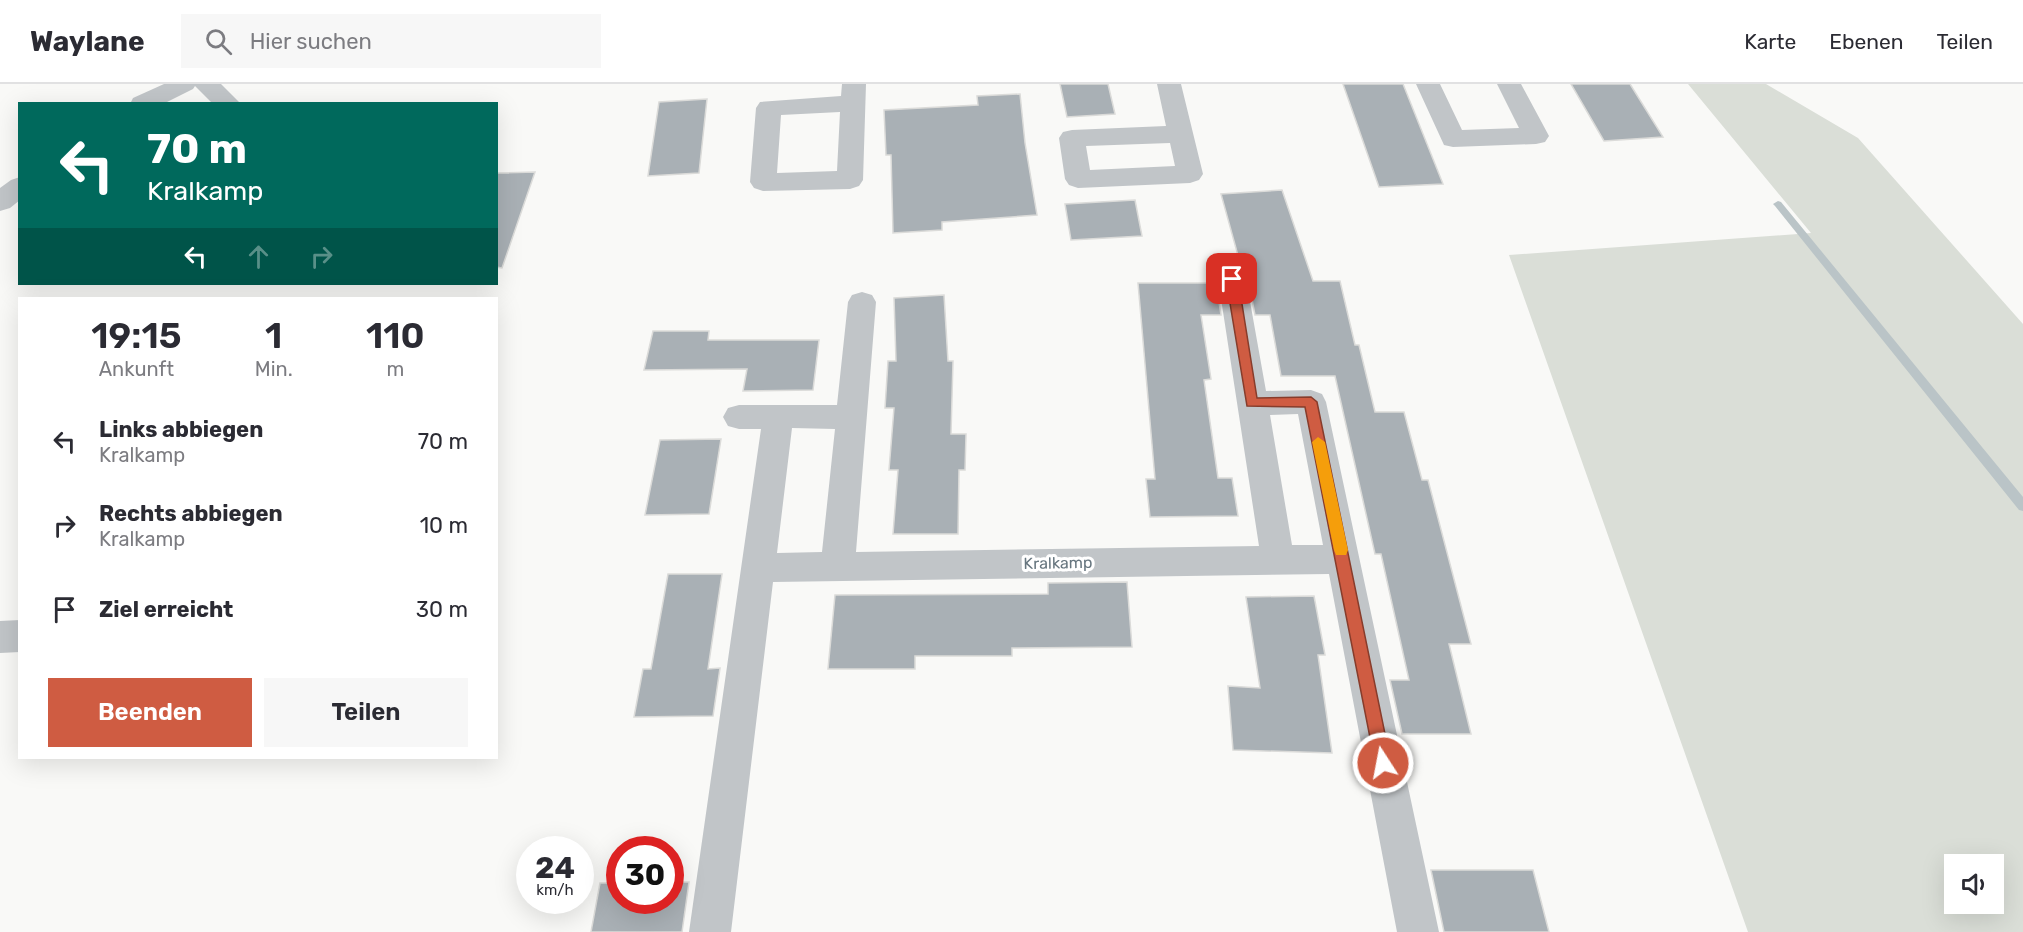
<!DOCTYPE html>
<html lang="de">
<head>
<meta charset="utf-8">
<style>
  body { margin:0; font-family:Rubik,sans-serif; background:#f7f7f7; color:#2b2b33; height:100vh; display:flex; flex-direction:column; font-size:22px; white-space:nowrap }
  * { box-sizing:border-box; margin:0 }
  p { font-size:20px; color:#7c7c81 }
  .icon { flex:none; width:33px; height:33px; fill:none; stroke:currentColor; stroke-width:2; stroke-linecap:round; stroke-linejoin:round }
  .map { position:relative; flex:1; overflow:hidden }
  .drawer { position:absolute; left:18px; top:213px; width:480px; height:462px; display:flex; flex-direction:column; background:#fff; border-radius:0px; box-shadow:0 6px 24px #0002 }
  .drawer>* { flex:none }
  .hud { position:absolute; left:18px; top:18px; width:480px; height:183px; border-radius:0px; box-shadow:0 6px 24px #0002; background:#00695c; color:#fff; overflow:hidden }
  .fabs { position:absolute; left:1944px; top:770px; display:grid; gap:12px }
  .fabs a { display:grid; place-items:center; width:60px; height:60px; border-radius:0px; background:#fff; box-shadow:0 6px 24px #0002; font-size:30px }
  .speed { position:absolute; left:516px; top:752px; display:flex; gap:12px; font-size:30px; font-weight:700; text-align:center }
  .speed>* { display:grid; place-content:center; width:78px; height:78px; border-radius:50%; background:#fff; box-shadow:0 6px 24px #0002; line-height:1 }
  .speed small { font-size:15px; font-weight:400 }
  .speed .limit { border:9px solid #d22; background:#fff; color:#111 }
  .pin { position:absolute; display:grid; place-items:center; width:51px; height:51px; color:#fff; margin:-26px; border-radius:12px; box-shadow:0 3px 9px #0006 }
  .me { position:absolute; width:66px; margin:-33px; rotate:349deg; stroke-linejoin:round; filter:drop-shadow(0 0 4px #0008) }
  .turn { display:flex; align-items:center; gap:21px; height:126px; padding:0 30px; font-size:27px }
  .turn .icon { width:78px; height:78px; stroke-width:2.5 }
  .turn b { display:block; font-size:42px; line-height:51px }
  .lanes { display:flex; align-items:center; height:57px; padding:0 30px; background:#0003; justify-content:center; gap:30px; direction:ltr }
  .lanes .off { opacity:.35 }
  .eta { display:flex; justify-content:space-evenly; align-items:center; height:102px; text-align:center }
  .eta b { font-size:36px; font-weight:600; line-height:42px }
  .button { display:flex; gap:12px; margin-top:auto; padding:12px 30px }
  .button a { flex:1; height:69px; border-radius:0px; background:#cf5c42; color:#fff; font-size:24px; font-weight:600; line-height:69px; text-align:center }
  .button a+a { background:#f7f7f7; color:#2b2b33 }
  ul { padding:0; list-style:none }
  li { display:flex; align-items:center; gap:18px; height:84px; padding:0 30px }
  li div { flex:1 }
  li b { display:block; font-size:22px }
  li em { font-style:normal }
  header { display:flex; align-items:center; gap:36px; box-sizing:border-box; height:84px; padding:0 30px; background:#fff; border-bottom:2px solid #e1e1e2 }
  header strong { font-size:28px }
  nav { display:flex; gap:33px; margin-inline-start:auto; font-size:21px }
  .search { width:420px; height:54px; background:#f7f7f7; display:flex; align-items:center; gap:15px; box-sizing:border-box; padding:0 21px; border-radius:0px; color:#7c7c81; font-size:22px }
  .map>svg:first-child { display:block }
  .green { fill:#daded7; fill-rule:evenodd }
  .lines { fill:none; stroke-linecap:round; stroke-linejoin:round }
  .stream { fill:#bac4c7; fill-rule:evenodd }
  .building { fill:#a9b0b5; stroke:#dbdbd9; stroke-width:1.5 }
  .minor { fill:#c1c5c8; fill-rule:evenodd }
  .route { fill:#cf5c42; stroke:#873c2b; stroke-width:1.5 }
  .slow { fill:#f59e0b }
  .labels { text-anchor:middle; dominant-baseline:central; stroke-width:6; stroke-linejoin:round; paint-order:stroke }
  .street-label { font-size:16px; fill:#67767f; stroke:#fff }
</style>
</head>
<body>
<header>
<strong>Waylane</strong>
<div class="search"><svg class="icon" aria-label="search" viewBox="0 0 24 24"><circle cx="10" cy="10" r="6"/><path d="M15 15l6 6"/></svg>Hier suchen</div>
<nav><a>Karte</a><a>Ebenen</a><a>Teilen</a></nav>
</header>
<div class="map">
<svg width="2023" height="848" viewBox="0 0 2023 848">
  <rect width="100%" height="100%" fill="#f9f9f7"/>
  <path class="green" d="M1688,0h78l92,54 165,186v608h-275l-239,-677 302,-22zM1954,780h40v39h-40z"/>
  <g class="lines">
    <path class="stream" d="M1778,117l3,1 242,295v14l-4,-1 -244,-304 -2,-2z"/>
  </g>
  <g class="building">
    <path d="M1060,0h48l7,30 -48,3z"/>
    <path d="M1343,0h60l40,100 -64,3z"/>
    <path d="M1571,0h59l33,53 -59,4z"/>
    <path d="M1020,10l5,49 12,72 -95,7v8l-49,3 -2,-78h-5l-2,-45 94,-5 -1,-9z"/>
    <path d="M707,15l-8,74 -51,3 11,-74z"/>
    <path d="M535,88l-33,96 -6,-1v-94z"/>
    <path d="M1282,106l31,91h27l15,64h4l16,67h29l18,68h6l43,164h-22l22,90h-69l-12,-54h19l-28,-126h-6l-40,-178h-54l-11,-61h-15l-7,-36 -6,-9 -21,-76z"/>
    <path d="M1135,116l7,36 -71,4 -6,-36z"/>
    <path d="M1138,199h78l5,32h-20l10,64 -7,1 14,98h14l6,38 -88,1 -4,-38h9z"/>
    <path d="M944,211l4,66h5l-2,73h15l-1,36h-6l-1,64h-65l5,-64h-9l5,-62h-9l3,-47h8l-2,-63z"/>
    <path d="M653,247h56l-1,9h111l-6,50 -70,1 4,-22 -103,1z"/>
    <path d="M721,355l-12,75 -64,1 15,-75z"/>
    <path d="M668,490h54l-14,95 12,-1 -7,48 -79,1 9,-48h8z"/>
    <path d="M1127,498l5,65 -120,1v8h-97v13h-87l7,-74 213,-1v-11z"/>
    <path d="M1314,512l11,59h-7l14,98 -99,-3 -5,-64 32,2 -14,-91z"/>
    <path d="M1431,786h102l16,62h-105z"/>
    <path d="M670,798h19l-7,50h-91l9,-49h20v17h50z"/>
  </g>
  <g class="lines">
    <g class="minor">
      <path d="M164,0h57l20,20h-28l-18,-18 -2,3 -30,15h-33l3,-6z"/>
      <path d="M842,0h24l-3,96 -4,6 -9,3 -87,2 -9,-3 -4,-6 6,-74 4,-6 81,-6zM840,28l-3,59 -60,2 4,-58z"/>
      <path d="M1157,0h24l22,90 -4,6 -9,3 -112,5 -9,-3 -4,-6 -6,-41 4,-6 9,-2 94,-4zM1170,59l5,23 -85,4 -4,-24z"/>
      <path d="M1416,0h24l22,46 57,-2 -22,-44h24l28,52 -4,6 -9,2 -83,3 -9,-2z"/>
      <path d="M20,93v23l-10,8 -10,3v-23l11,-8z"/>
      <path d="M1232,185l10,3 4,7 20,112 45,-1 11,4 4,8 113,530h-42l-68,-358 -556,8 -42,350h-42l72,-503h-22l-11,-3 -5,-9 5,-9 11,-3h98l11,-103 4,-7 10,-3 10,3 4,7 -20,250 403,-6 -41,-267 4,-7zM1298,330l25,131h-31l-22,-130zM792,344l43,1 -13,123 -45,1z"/>
      <path d="M20,536v32l-20,1v-32z"/>
    </g>
  </g>
  <path class="route" d="M1232,191l6,4 19,119 54,-1 6,5 74,361 -3,5 -5,2 -6,-2 -2,-5 -70,-356 -58,-1 -21,-127z"/>
  <path class="slow" d="M1318,353l7,5 23,108 -2,5h-10l-2,-5 -22,-108z"/>
  <g class="labels">
    <g class="street-label">
      <text transform="translate(1058 479) rotate(-1)">Kralkamp</text>
    </g>
  </g>
</svg>
<div class="fabs">
<a><svg class="icon" aria-label="sound" viewBox="0 0 24 24"><path d="M4 9h4l5-4v14l-5-4H4zM17 9q2 3 0 6"/></svg></a>
</div>
<div class="speed"><div>24<small>km/h</small></div><div class="limit">30</div></div>
<div class="pin" style="left:1232px;top:195px;background:#d93025"><svg class="icon" aria-label="arrive" viewBox="0 0 24 24"><path d="M6 21V4h12l-3 4 3 4H6"/></svg></div>
<svg class="me" style="left:1383px;top:679px" viewBox="-20 -20 40 40"><circle r="17" fill="#cf5c42" stroke="#fff" stroke-width="3"/><path d="M0-11L8 9 0 5-8 9z" fill="#fff"/></svg>
<div class="hud">
<div class="turn"><svg class="icon" aria-label="left" viewBox="0 0 24 24"><path d="M17 20v-9H6M10 6l-5 5 5 5"/></svg><div><b>70 m</b>Kralkamp</div></div>
<div class="lanes"><svg class="icon" aria-label="left" viewBox="0 0 24 24"><path d="M17 20v-9H6M10 6l-5 5 5 5"/></svg><svg class="icon off" aria-label="ahead" viewBox="0 0 24 24"><path d="M12 20V5M6 11l6-6 6 6"/></svg><svg class="icon off" aria-label="right" viewBox="0 0 24 24"><path d="M7 20v-9h11M14 6l5 5-5 5"/></svg></div>
</div>
<section class="drawer">
<div class="eta">
<div><b>19:15</b><p>Ankunft</p></div>
<div><b>1</b><p>Min.</p></div>
<div><b>110</b><p>m</p></div>
</div>
<ul>
<li><svg class="icon" aria-label="left" viewBox="0 0 24 24"><path d="M17 20v-9H6M10 6l-5 5 5 5"/></svg><div><b>Links abbiegen</b><p>Kralkamp</p></div><em>70 m</em></li>
<li><svg class="icon" aria-label="right" viewBox="0 0 24 24"><path d="M7 20v-9h11M14 6l5 5-5 5"/></svg><div><b>Rechts abbiegen</b><p>Kralkamp</p></div><em>10 m</em></li>
<li><svg class="icon" aria-label="arrive" viewBox="0 0 24 24"><path d="M6 21V4h12l-3 4 3 4H6"/></svg><div><b>Ziel erreicht</b></div><em>30 m</em></li>
</ul>
<div class="button"><a>Beenden</a><a>Teilen</a></div>
</section>
</div>
</body>
</html>
